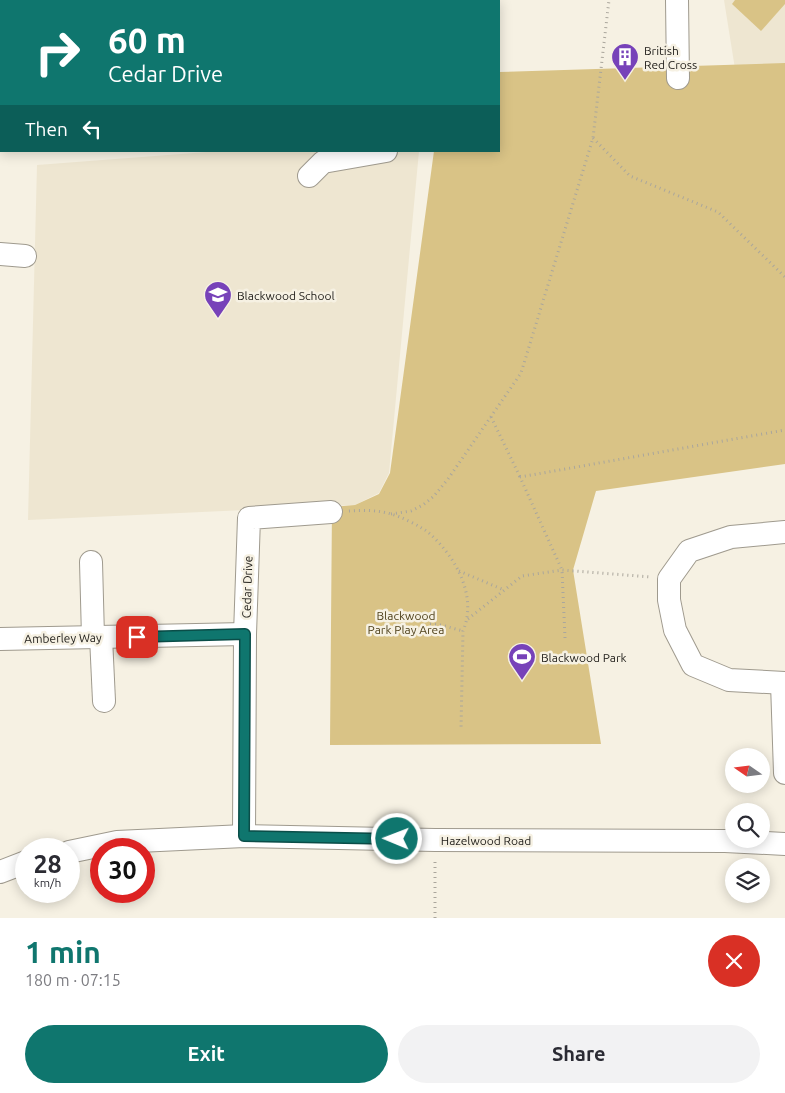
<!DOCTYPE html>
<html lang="en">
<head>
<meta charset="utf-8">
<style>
  body { margin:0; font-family:Ubuntu,sans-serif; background:#f2f2f3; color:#2b2b33; height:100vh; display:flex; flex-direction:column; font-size:19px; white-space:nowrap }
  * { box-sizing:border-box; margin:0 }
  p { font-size:16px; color:#7c7c81 }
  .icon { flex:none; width:28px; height:28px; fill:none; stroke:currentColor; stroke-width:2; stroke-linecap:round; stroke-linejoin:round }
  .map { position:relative; height:918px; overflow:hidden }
  .side { display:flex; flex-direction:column; background:#fff; flex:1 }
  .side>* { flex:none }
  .hud { position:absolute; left:0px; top:0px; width:500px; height:152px; box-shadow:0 2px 12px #0003; background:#0f766e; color:#fff; overflow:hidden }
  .needle { width:32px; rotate:284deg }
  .buttons { position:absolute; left:725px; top:748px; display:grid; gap:10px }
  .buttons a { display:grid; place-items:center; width:45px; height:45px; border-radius:50%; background:#fff; box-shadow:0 2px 12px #0003; font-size:25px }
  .speed { position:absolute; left:15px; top:838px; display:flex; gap:10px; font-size:25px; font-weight:700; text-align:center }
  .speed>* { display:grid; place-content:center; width:65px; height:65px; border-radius:50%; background:#fff; box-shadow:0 2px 12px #0003; line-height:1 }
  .speed small { font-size:12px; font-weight:400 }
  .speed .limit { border:8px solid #d22; background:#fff; color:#111 }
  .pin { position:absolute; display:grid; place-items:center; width:42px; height:42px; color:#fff; margin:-21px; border-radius:10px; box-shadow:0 2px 8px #0006 }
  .me { position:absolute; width:55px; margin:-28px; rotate:271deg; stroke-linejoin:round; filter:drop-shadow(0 0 4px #0008) }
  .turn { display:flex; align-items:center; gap:18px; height:105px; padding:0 25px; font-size:22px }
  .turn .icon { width:65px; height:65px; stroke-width:2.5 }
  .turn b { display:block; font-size:35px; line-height:42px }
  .then { display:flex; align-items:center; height:48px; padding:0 25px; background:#0003; gap:10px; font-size:19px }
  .round { display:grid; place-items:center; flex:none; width:52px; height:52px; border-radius:26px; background:#f2f2f3 }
  .summary { display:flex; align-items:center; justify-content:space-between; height:85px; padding:0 25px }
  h1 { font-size:30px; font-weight:600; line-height:38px; color:#0f766e }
  .cta { display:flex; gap:10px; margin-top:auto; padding:10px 25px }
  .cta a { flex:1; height:58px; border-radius:30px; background:#0f766e; color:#fff; font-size:20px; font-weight:600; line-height:58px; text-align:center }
  .cta a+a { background:#f2f2f3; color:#2b2b33 }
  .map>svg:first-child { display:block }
  .built { fill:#eee6d1 }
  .green { fill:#d9c386 }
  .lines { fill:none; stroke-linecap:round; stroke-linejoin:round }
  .minor-casing { stroke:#9f9a8e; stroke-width:24 }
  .path { stroke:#aaa69c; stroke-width:3; stroke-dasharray:1 4; stroke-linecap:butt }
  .minor { stroke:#fff; stroke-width:22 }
  .route-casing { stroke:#0a4d48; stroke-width:12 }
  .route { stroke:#0f766e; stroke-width:9 }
  .labels { text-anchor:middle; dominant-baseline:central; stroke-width:5; stroke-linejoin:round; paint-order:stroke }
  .poi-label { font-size:12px; fill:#1e1c18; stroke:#f6f1e3; text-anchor:start }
  .street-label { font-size:12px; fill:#1e1c18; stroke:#f6f1e3 }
  .park-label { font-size:12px; fill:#4f411b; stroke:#f6f1e3 }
</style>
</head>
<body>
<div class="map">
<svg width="785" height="918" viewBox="0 0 785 918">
  <rect width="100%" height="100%" fill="#f6f1e3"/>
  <g class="built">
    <path d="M724,0h61v67l-49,8z"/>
    <path d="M220,151h199l-30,322 -10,20 -24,12 -327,15 9,-355z"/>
  </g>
  <g class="green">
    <path d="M735,0h50v4l-24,27 -29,-27z"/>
    <path d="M785,63v401l-189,27 -23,79 28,174 -271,1 2,-238 23,-2 24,-11 11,-21 44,-322h65v-79z"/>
  </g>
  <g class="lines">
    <defs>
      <g id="minor">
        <path d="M434,0v1"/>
        <path d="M677,0l1,78"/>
        <path d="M309,176l14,-14 63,-11"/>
        <path d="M0,254l25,2"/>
        <path d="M785,532l-54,5 -42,14 -20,28v21l6,30 18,35 36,15 56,3"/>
        <path d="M91,562l2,75"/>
        <path d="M101,637l3,64"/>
        <path d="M0,639l245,-5"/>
        <path d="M782,683l3,90"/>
        <path d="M244,836l1,-202 4,-116 82,-6"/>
        <path d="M69,852l48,-10 127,-6 191,4 290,1 60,3"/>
        <path d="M0,872l26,-10"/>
      </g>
    </defs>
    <use href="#minor" class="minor-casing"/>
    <g class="path">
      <path d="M593,138l37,38 88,36 67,65"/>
      <path d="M491,417l29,60"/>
      <path d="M349,511c14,-1 29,-1 42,3 9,2 31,13 38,19 26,23 49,63 34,98l-2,98"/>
      <path d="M391,514l20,-3 12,-6 11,-9 14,-17 73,-106 72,-235 16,-138"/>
      <path d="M459,571l45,19"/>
      <path d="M468,619l54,-43 40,-6 89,7"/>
      <path d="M430,624l11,1 22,6"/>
      <path d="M565,638l-3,-68 -42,-93 265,-47"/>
      <path d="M435,918v-59"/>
    </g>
    <use href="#minor" class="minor"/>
  </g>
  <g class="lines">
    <defs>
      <path id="route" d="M137,637l108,-3 -1,202 153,3"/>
    </defs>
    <use href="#route" class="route-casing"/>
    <use href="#route" class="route"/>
  </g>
  <defs>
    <symbol id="building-pin" viewBox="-11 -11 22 30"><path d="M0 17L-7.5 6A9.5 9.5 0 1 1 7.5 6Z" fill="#7742b9" stroke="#f6f1e3"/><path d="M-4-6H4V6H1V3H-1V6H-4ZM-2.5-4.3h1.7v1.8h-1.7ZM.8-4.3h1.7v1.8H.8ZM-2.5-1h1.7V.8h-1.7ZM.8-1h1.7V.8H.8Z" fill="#fff"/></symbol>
    <symbol id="school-pin" viewBox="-11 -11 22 30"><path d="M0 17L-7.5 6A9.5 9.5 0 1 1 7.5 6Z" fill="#7742b9" stroke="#f6f1e3"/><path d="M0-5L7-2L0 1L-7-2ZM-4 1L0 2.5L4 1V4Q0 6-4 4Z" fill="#fff"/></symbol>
    <symbol id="stadium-pin" viewBox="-11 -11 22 30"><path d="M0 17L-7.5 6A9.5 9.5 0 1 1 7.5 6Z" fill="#7742b9" stroke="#f6f1e3"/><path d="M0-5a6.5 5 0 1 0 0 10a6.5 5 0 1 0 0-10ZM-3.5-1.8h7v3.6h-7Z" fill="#fff"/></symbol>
  </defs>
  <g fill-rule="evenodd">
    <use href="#building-pin" x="609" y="41" width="32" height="43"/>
    <use href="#school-pin" x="202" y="279" width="32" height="43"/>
    <use href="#stadium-pin" x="506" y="641" width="32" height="43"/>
  </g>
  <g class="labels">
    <g class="poi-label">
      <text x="644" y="50">British<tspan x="644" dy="14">Red Cross</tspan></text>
      <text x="237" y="295">Blackwood School</text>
      <text x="541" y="657">Blackwood Park</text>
    </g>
    <g class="street-label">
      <text transform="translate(247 587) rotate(-88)">Cedar Drive</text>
      <text transform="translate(63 638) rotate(-1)">Amberley Way</text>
      <text x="486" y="840">Hazelwood Road</text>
    </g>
    <g class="park-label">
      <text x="406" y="615">Blackwood<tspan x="406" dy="14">Park Play Area</tspan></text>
    </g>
  </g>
</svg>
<div class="buttons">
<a><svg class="needle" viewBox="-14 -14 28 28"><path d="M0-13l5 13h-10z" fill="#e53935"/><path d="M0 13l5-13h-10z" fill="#7c7c81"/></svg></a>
<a><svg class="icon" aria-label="search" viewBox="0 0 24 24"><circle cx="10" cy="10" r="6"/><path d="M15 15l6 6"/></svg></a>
<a><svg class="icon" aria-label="layers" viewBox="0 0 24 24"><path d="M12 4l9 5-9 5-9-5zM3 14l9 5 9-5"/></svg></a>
</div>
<div class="speed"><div>28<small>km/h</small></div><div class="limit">30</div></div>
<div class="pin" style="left:137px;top:637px;background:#d93025"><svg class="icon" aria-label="arrive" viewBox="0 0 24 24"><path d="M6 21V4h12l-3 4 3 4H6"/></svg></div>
<svg class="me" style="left:397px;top:839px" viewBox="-20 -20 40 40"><circle r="17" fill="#0f766e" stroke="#fff" stroke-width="3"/><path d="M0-11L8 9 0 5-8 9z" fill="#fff"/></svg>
<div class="hud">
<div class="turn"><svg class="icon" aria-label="right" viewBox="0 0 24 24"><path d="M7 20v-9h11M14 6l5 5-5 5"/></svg><div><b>60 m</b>Cedar Drive</div></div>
<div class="then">Then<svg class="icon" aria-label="left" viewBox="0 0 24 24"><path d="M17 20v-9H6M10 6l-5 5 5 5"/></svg></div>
</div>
</div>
<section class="side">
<div class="summary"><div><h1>1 min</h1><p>180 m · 07:15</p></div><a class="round" style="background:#d93025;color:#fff"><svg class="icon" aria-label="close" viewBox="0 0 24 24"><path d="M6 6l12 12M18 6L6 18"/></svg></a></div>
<div class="cta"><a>Exit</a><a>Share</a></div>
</section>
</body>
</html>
